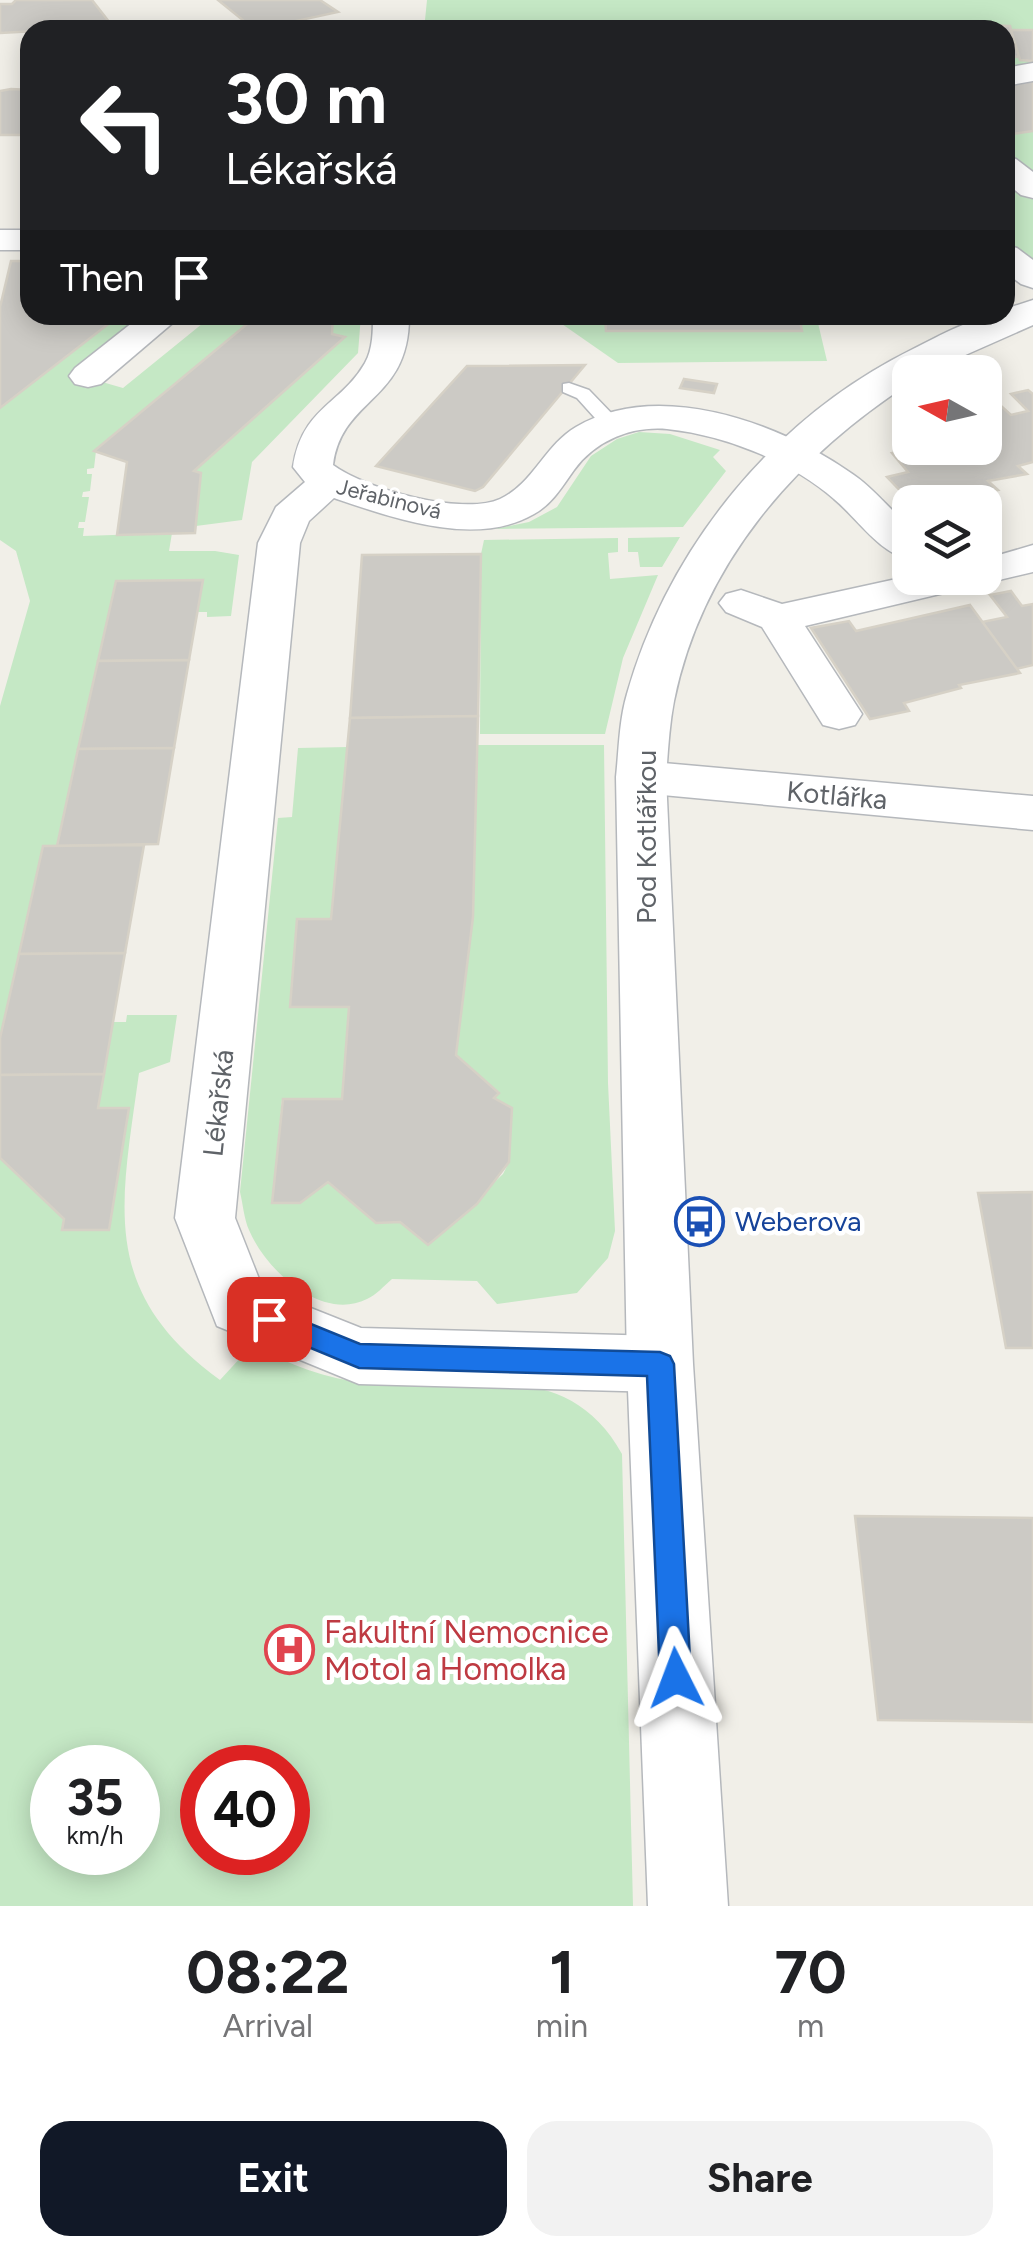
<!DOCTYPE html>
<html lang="en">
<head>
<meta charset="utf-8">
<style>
  body { margin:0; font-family:Figtree,sans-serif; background:#f2f2f2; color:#202124; height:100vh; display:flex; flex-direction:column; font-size:38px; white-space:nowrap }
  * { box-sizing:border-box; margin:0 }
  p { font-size:32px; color:#757577 }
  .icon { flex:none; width:55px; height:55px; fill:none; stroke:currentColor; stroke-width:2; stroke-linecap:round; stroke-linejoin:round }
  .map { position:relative; height:1906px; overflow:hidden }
  .side { display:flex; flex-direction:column; background:#fff; flex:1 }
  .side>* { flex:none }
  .guide { position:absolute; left:20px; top:20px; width:995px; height:305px; border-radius:30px; box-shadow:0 5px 25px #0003; background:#202124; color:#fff; overflow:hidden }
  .needle { width:65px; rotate:278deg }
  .tools { position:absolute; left:892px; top:355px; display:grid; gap:20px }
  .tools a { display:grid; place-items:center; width:110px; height:110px; border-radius:20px; background:#fff; box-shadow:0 5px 25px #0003; font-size:50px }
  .speed { position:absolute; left:30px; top:1745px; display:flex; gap:20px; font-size:50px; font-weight:700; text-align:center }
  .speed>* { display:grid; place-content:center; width:130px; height:130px; border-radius:50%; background:#fff; box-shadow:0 5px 25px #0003; line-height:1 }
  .speed small { font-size:25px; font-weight:400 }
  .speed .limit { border:15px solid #d22; background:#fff; color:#111 }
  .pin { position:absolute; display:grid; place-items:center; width:85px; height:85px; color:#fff; margin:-42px; border-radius:20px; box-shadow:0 5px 15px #0006 }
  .me { position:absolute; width:110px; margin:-55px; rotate:357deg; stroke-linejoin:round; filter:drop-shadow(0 0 8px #0008) }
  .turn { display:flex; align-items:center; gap:35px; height:210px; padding:0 40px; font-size:45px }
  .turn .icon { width:130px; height:130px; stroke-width:2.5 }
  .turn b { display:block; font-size:70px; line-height:85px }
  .then { display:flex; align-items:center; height:95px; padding:0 40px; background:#0003; gap:20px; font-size:38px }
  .eta { display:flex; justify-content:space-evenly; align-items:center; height:170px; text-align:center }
  .eta b { font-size:60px; font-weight:700; line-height:70px }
  .primary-button { display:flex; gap:20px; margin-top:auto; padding:20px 40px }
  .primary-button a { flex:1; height:115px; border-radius:30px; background:#111827; color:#fff; font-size:40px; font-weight:700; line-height:115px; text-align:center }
  .primary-button a+a { background:#f2f2f2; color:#202124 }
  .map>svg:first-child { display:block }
  .green { fill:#c5e8c5; fill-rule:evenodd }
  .building { fill:#cccac5; stroke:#d6d1c6; stroke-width:2.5 }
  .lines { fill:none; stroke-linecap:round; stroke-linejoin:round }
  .service-casing { stroke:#b5b8bc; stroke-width:3 }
  .minor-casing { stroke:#b5b8bc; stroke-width:3 }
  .tertiary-casing { stroke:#b5b8bc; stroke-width:3 }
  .service { fill:#fff; fill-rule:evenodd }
  .minor { fill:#fff; fill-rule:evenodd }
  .tertiary { fill:#fff; fill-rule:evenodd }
  .route { fill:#1a73e8; stroke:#114b97; stroke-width:2.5 }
  .labels { text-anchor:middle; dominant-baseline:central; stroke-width:9; stroke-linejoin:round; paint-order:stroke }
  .far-street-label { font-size:22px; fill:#5f6368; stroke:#fff }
  .street-label { font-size:28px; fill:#5f6368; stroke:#fff }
  .transit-label { font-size:28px; fill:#164399; stroke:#fff; text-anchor:start }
  .near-health-label { font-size:32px; fill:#be3a42; stroke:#fff; text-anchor:start }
</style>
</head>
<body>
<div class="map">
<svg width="1033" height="1906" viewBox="0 0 1033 1906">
  <rect width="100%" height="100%" fill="#f1efe8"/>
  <g class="green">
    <path d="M427,0h606v260l-25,-17 -3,-14v-199h-581z"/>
    <path d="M120,315h24l-73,58 52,15 90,-73h45l-162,136 -2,17 -7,1v5h5l-2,17 -7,1 -1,5h7l-4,25h-6l-1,6h6l-1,8 89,-3 -3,18h46l24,4 -8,61 -24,1v-5h-9l5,-32 -146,266 -14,1 -43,190v-331l30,-105 -14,-50 -16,-11v-132z"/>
    <path d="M333,315h28l-3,38 -106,109 -10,58 -46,6 5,-52 -7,-3 150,-133 -12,-4z"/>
    <path d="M549,315l56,1 2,15h195l-3,-16h29l2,8h-12l9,38 -209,2z"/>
    <path d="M639,432l31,2 50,16 -7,7 13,14 -43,56 -189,2 35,-7 28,-15 34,-51 26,-17z"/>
    <path d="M680,537l-18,30h-22l-2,-15h-10v-14z"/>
    <path d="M618,538v14l-10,1 2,26 48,-4 -35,83 -18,76h-125l1,-180 3,-14z"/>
    <path d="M478,745h126l4,338 7,148 -7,27 -31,35 -80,11 -20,-23 -85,-2c-8,7 -16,16 -25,20 -46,23 -101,-29 -118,-69 -5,-11 -6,-26 -9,-38l38,-374 14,-1 6,-69 50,-1 -17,172h-34l-6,88h58l-7,92h-60l-10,103 56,-20 47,41 25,-1 28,23 75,-71 6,-12 3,-54 -18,-10 5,-6 -43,-37 17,-138z"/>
    <path d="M127,1015h50l-7,47 -31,11c-18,132 -41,218 81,307l33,-36c35,21 73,35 114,39 94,7 200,-30 255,71l11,452h-633v-748l64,61 -2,11h47l20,-122h-31l15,-86h13zM52,1768h86v84h-86zM202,1768h86v84h-86z"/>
  </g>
  <g class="building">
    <path d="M16,0h76l21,27 -113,6v-29h12z"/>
    <path d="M218,0h102l18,12 -83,18z"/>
    <path d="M976,25l34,1 9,31 -14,-1v-26h-27z"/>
    <path d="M1011,30h22v31l-13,-1z"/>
    <path d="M1033,81v50l-27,4 -1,-49z"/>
    <path d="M11,89l19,1v45h-30v-44z"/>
    <path d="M11,261h19v54h90l-120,93v-101z"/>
    <path d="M258,315h75l-1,19 13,3 -151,134 7,2 -6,60 -78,2 10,-73 -33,-11z"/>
    <path d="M594,315h205l3,16h-196l-1,-15z"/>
    <path d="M585,365l-102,122 -8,4 -99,-25 91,-100z"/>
    <path d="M684,379l33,5 -3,9 -34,-5z"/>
    <path d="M1028,390l5,4v68l-15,4 9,8 -39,7 10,9 -40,8 4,4h-51l-24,-25 21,-5 -16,-19 20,-4 9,10 18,-4 -7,-7h53v-19l14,-4 -14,-18 14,-3 12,11 17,-4 -17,-17z"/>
    <path d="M481,554l-3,162 -128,2 12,-163z"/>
    <path d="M203,580l-14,80 -91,1 18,-80z"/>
    <path d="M1011,591l11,15 11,-2v61l-17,4 -34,-47 25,-5 -17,-22z"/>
    <path d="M970,605l50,68 -61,12 2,3 -57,15 5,8 -39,8 -59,-91 38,-7 7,10z"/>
    <path d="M189,660l-15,88 -96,1 20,-88z"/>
    <path d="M478,716l-5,201 -17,138 43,38 -5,5 18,10 -3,54 -32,42 -49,41 -28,-23 -24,1 -48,-41 -28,21h-28l11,-104h59l7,-92h-59l7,-88h34l19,-201z"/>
    <path d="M174,748l-16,96 -101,2 21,-97z"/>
    <path d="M144,845l-19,108 -106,1 24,-108z"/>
    <path d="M125,953l-21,121 -104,1v-37l19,-84z"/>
    <path d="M104,1074l-6,34h31l-20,122h-47l2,-11 -64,-61v-83z"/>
    <path d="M1033,1192v156h-27l-28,-155z"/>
    <path d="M855,1516l178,2v204l-155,-2z"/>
  </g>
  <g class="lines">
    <defs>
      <path id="service" d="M569,383l20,7 29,30v8h-14l-27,-30 -14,-6v-8z"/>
      <g id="minor">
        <path d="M1033,63v18l-28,5v-18z"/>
        <path d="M1005,156l11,3 17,13v26l-12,-3 -16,-13z"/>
        <rect x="0" y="230" width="30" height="20"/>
        <path d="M1005,245l12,3 16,12v28l-12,-4 -16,-12z"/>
        <path d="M142,315h40l-81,69 -13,3 -13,-3 -6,-8 6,-8z"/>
        <path d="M373,315h36c1,87 -67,81 -76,150 32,24 129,51 167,34 33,-15 45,-54 76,-72 81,-48 201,-5 272,44 24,15 41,38 62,56v33c-33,-9 -51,-40 -76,-61 -43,-38 -110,-64 -167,-70 -35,-3 -71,11 -93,41 -12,17 -22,34 -40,44 -59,34 -141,4 -200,-16l-25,23 -9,22 -65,675 28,71 98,39 299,8 22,8 10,20 -10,20 -22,8 -301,-8 -142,-58 -42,-108 83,-675 18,-36 29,-25 -12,-15c9,-60 48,-62 72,-104 8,-14 8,-33 8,-48z"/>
        <path d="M1033,545v27l-228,54 57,88 -7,11 -16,4 -16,-4 -61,-98 -36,-15 -7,-9 7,-9 15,-4 41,14 128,-28 75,2v-19z"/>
        <path d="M641,761l392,35v34l-392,-37 -17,-4 -7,-12 7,-12z"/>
      </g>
      <path id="tertiary" d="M1033,300v25l-106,47h-17v11c-114,74 -208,180 -236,318 -5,25 -6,51 -8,76l27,587 35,542h-80l-21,-542 -11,-587c3,-28 3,-56 11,-83 42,-148 148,-277 286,-345 27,-13 61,-34 92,-34v-6z"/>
    </defs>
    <use href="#service" class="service-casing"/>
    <use href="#minor" class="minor-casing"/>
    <use href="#tertiary" class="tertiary-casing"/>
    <use href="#service" class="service"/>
    <use href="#minor" class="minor"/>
    <use href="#tertiary" class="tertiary"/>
  </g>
  <path class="route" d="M269,1307l91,37 300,8 10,4 4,8 17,314 -4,10 -11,5 -11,-5 -5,-10 -13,-302 -288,-8 -99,-41 -4,-8 4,-8z"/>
  <defs>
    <symbol id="bus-ring" viewBox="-11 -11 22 22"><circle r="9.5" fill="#fff" stroke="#1a4fb4" stroke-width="1.5"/><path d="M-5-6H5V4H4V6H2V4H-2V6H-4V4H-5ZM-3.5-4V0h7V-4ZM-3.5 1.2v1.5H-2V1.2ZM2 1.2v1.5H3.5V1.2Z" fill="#1a4fb4"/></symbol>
    <symbol id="hospital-ring" viewBox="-11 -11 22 22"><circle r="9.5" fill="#fff" stroke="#e0444e" stroke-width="1.5"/><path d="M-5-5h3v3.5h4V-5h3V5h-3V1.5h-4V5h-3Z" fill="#e0444e"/></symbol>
  </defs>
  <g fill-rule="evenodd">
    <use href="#bus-ring" x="672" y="1194" width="55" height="55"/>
    <use href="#hospital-ring" x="262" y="1622" width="55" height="55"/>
  </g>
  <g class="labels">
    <g class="far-street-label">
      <text transform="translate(389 499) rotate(14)">Jeřabinová</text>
    </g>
    <g class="street-label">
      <text transform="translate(837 795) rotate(5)">Kotlářka</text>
      <text transform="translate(646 837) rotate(-90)">Pod Kotlářkou</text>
      <text transform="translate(218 1103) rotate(-84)">Lékařská</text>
    </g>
    <g class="transit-label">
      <text x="735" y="1221">Weberova</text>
    </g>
    <g class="near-health-label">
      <text x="324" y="1632">Fakultní Nemocnice<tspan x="324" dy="37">Motol a Homolka</tspan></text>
    </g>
  </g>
</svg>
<div class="tools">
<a><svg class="needle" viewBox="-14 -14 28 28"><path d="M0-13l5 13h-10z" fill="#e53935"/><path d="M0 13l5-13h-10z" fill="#757577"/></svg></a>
<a><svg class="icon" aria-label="layers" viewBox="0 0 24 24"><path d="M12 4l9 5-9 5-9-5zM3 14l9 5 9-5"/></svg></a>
</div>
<div class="speed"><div>35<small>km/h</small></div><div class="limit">40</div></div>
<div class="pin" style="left:269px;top:1319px;background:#d93025"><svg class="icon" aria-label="arrive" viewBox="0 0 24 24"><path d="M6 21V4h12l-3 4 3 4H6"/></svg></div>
<svg class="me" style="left:676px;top:1678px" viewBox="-20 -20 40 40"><path d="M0-17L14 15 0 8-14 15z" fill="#1a73e8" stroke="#fff" stroke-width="4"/></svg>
<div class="guide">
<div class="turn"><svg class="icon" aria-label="left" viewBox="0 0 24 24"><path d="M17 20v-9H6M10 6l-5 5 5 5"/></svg><div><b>30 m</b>Lékařská</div></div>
<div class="then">Then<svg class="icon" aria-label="arrive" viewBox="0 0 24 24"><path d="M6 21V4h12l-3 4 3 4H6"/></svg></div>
</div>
</div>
<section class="side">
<div class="eta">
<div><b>08:22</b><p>Arrival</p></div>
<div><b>1</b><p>min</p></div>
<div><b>70</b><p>m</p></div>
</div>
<div class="primary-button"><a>Exit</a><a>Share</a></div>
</section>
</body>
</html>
